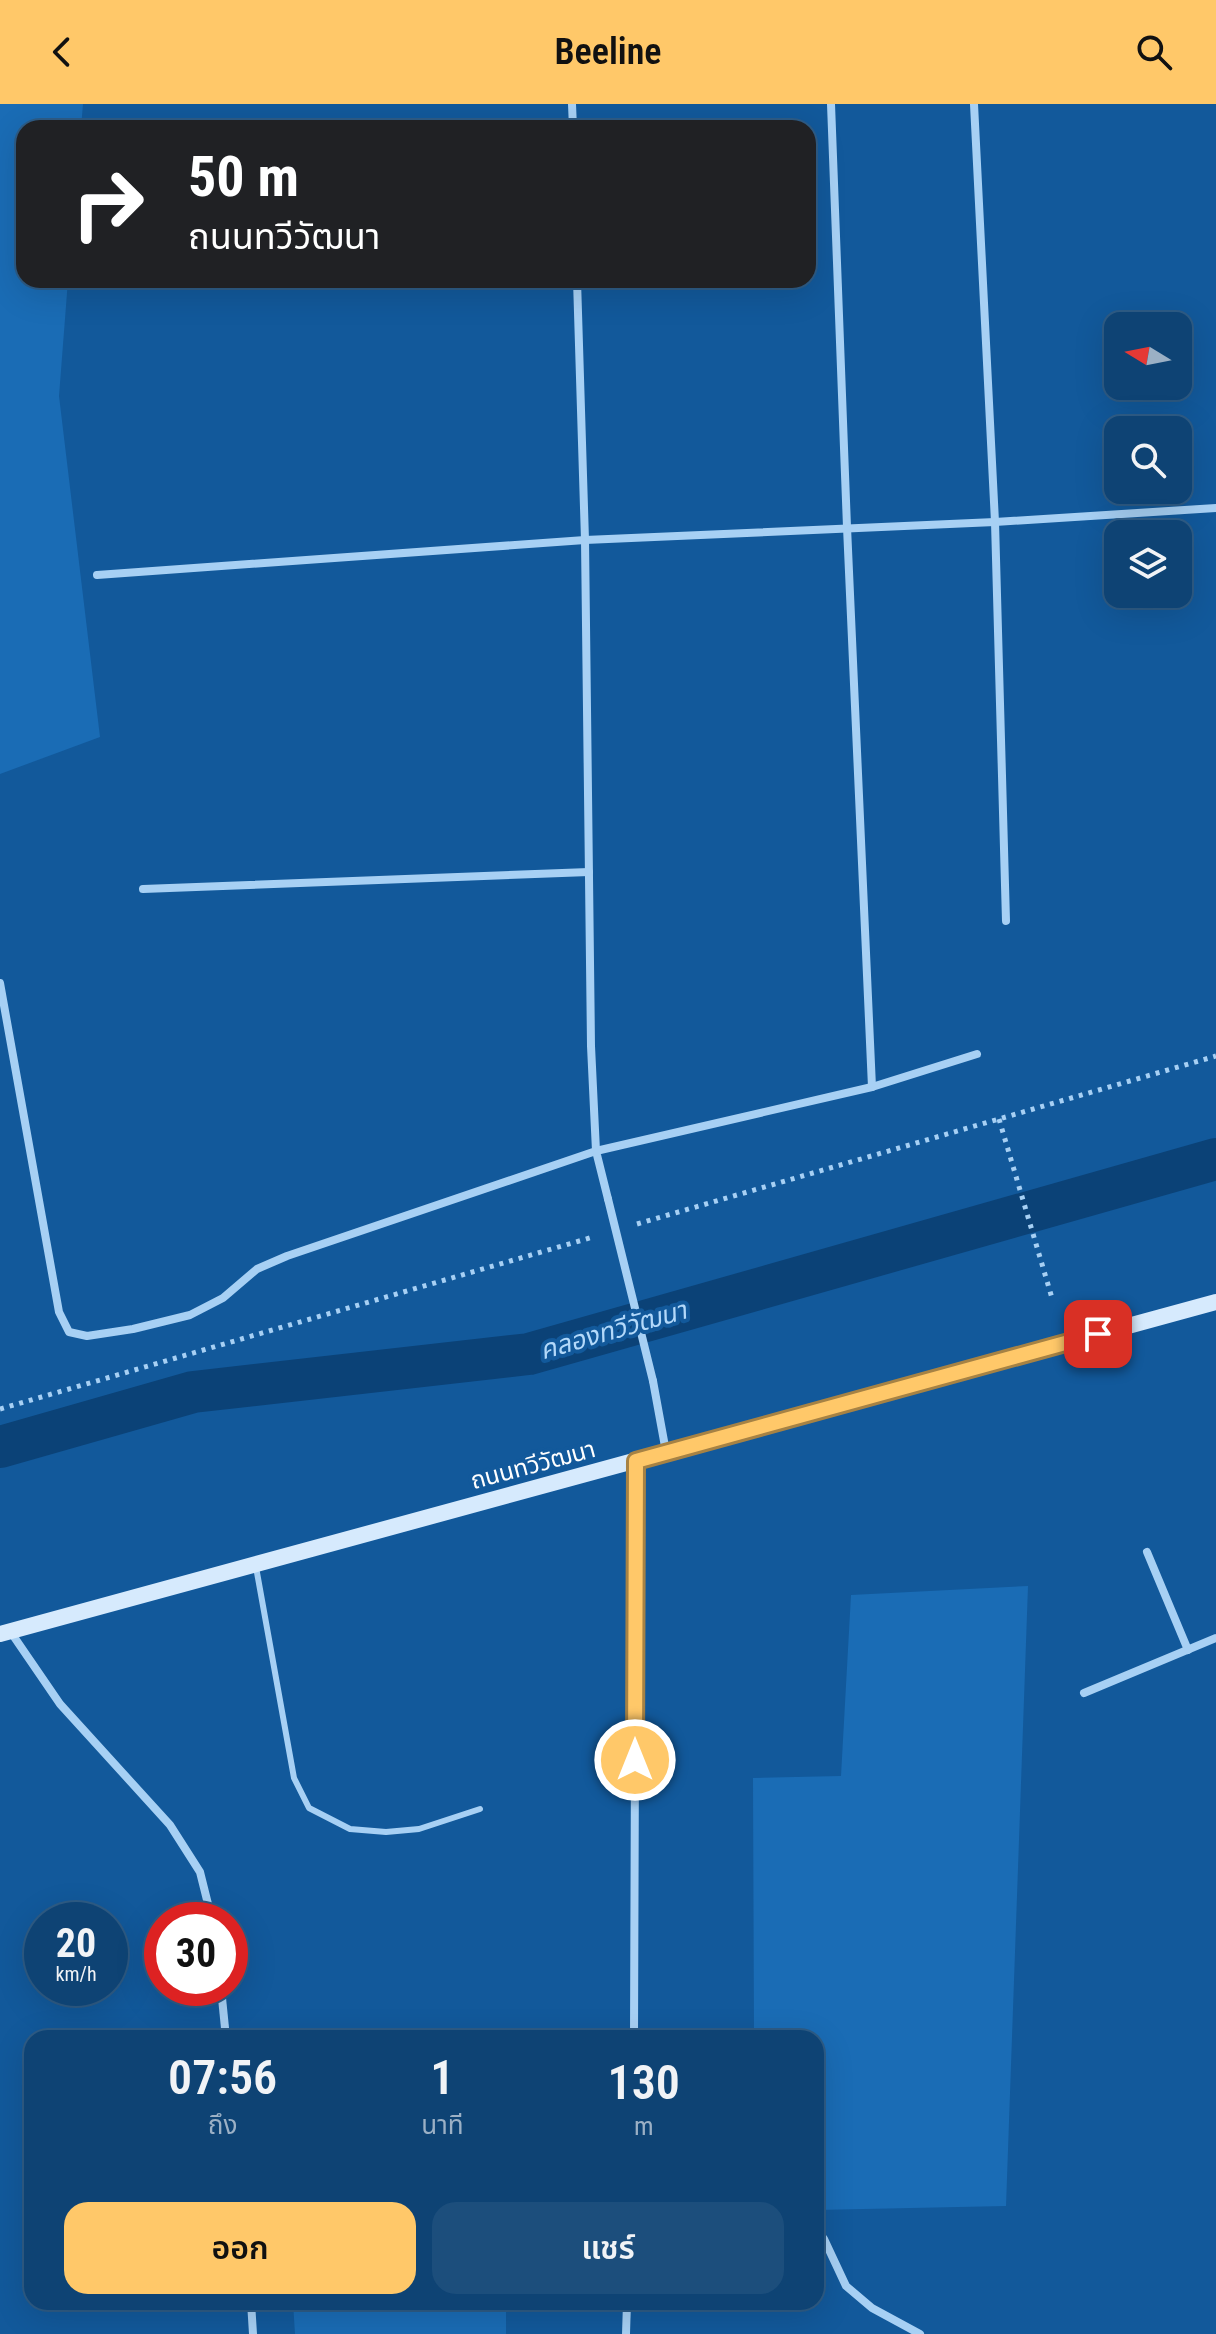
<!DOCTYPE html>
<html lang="th">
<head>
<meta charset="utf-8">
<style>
  body { margin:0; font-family:"Roboto Condensed","Noto Sans Thai",sans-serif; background:#1c4e7c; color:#f1f3f6; height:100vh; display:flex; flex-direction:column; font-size:30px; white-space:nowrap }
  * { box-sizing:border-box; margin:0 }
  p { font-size:26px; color:#9bb0c5 }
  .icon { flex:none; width:44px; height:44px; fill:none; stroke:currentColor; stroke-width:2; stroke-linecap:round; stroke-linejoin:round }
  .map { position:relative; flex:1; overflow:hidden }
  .sheet { position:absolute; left:24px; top:1926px; width:800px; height:280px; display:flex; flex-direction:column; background:#0e4374; border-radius:24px; box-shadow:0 8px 32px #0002,0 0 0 2px #2e5c86 }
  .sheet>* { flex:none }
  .guide { position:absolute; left:16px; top:16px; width:800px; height:168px; border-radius:24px; box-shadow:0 8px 32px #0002,0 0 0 2px #2e5c86; background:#202124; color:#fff; overflow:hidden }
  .needle { width:52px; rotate:280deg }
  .tools { position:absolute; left:1104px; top:208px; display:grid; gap:16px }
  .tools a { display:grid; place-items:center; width:88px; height:88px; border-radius:16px; background:#0e4374; box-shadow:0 8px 32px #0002,0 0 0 2px #2e5c86; font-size:40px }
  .speed { position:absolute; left:24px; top:1798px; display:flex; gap:16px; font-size:40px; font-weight:700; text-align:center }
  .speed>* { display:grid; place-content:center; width:104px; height:104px; border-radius:50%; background:#0e4374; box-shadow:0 8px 32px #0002,0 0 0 2px #2e5c86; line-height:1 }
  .speed small { font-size:20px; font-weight:400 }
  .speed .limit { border:12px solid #d22; background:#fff; color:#111 }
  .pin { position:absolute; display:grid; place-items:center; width:68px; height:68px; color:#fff; margin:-34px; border-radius:16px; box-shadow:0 4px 12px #0006 }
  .me { position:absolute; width:88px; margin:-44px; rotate:0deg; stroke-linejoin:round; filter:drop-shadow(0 0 6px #0008) }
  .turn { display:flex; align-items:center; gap:28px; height:168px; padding:0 40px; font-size:36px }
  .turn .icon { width:104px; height:104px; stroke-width:2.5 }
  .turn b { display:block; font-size:56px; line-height:68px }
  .eta { display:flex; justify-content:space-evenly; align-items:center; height:136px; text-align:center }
  .eta b { font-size:48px; font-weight:600; line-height:56px }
  .action { display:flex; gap:16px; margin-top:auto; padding:16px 40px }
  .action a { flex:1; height:92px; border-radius:24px; background:#ffc869; color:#111; font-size:32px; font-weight:600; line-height:92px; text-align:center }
  .action a+a { background:#1c4e7c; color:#f1f3f6 }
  header { display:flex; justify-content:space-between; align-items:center; height:104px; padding:0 40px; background:#ffc869; color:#111; font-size:36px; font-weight:600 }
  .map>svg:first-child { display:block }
  .green { fill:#1a6cb5 }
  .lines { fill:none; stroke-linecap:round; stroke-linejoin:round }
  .canal { stroke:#0b4277; stroke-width:42 }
  .path { stroke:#a7d0f4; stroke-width:5; stroke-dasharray:4 6; stroke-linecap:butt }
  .service { stroke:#a7d0f4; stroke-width:6 }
  .minor { stroke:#a7d0f4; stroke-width:8 }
  .secondary { stroke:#d6eafd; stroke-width:16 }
  .minor-bridge { stroke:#a7d0f4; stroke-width:8 }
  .route-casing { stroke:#a68244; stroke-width:20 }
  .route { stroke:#ffc869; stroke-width:14 }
  .labels { text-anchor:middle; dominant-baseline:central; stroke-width:8; stroke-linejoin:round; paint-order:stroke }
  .street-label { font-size:24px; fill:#fff; stroke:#12599b }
  .water-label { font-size:26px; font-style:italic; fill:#b3d9fa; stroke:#12599b }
</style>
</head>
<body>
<header><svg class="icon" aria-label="back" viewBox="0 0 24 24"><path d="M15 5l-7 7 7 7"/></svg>Beeline<svg class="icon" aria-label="search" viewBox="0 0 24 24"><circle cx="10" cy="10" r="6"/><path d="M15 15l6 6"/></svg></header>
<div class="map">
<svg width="1216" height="2230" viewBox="0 0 1216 2230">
  <rect width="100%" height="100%" fill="#12599b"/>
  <g class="green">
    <path d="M0,0h83l-2,24h-57v152h44l-9,116 41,341 -100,37z"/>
    <path d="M1028,1482l-22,620 -190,4v-172h-62l-1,-260 88,-2 10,-181z"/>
    <path d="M293,2198h213v32h-211z"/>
  </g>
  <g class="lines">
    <path class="canal" d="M0,1343l193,-55 336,-38 687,-195"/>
    <g class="path">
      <path d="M999,1015l53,179"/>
      <path d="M637,1120l579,-168"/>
      <path d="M0,1305l593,-172"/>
    </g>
    <path class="service" d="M256,1463l38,211 15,30 41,21 36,3 33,-3 61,-20"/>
    <g class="minor">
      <path d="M572,0l1,24"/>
      <path d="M831,0l16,423 25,560"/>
      <path d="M974,0l21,418 11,399"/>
      <path d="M97,471l488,-35 410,-18 221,-14"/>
      <path d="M143,785l446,-17"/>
      <path d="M0,879l59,329 10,20 18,4 46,-7 57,-14 33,-17 34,-29 30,-13 309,-105 -5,-105 -6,-506 -8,-260"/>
      <path d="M608,1095l-12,-48 276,-64 105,-33"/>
      <path d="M653,1277l13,71"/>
      <path d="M1147,1448l41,98"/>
      <path d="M10,1527l50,73 110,121 30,47 12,48"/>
      <path d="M1084,1589l132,-55"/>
      <path d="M221,1884l5,50"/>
      <path d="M634,1934l2,-577"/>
      <path d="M824,2135l22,47 26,22 48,26"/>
      <path d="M251,2198l2,32"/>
      <path d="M626,2230l1,-32"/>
    </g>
    <path class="secondary" d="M0,1530l1216,-332"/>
    <path class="minor-bridge" d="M608,1095l45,182"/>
  </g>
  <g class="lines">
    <defs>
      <path id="route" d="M635,1656l1,-299 462,-127"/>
    </defs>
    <use href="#route" class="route-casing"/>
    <use href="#route" class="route"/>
  </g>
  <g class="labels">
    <g class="street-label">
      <text transform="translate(533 1361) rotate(-15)">ถนนทวีวัฒนา</text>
    </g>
    <g class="water-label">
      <text transform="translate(613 1226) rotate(-16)">คลองทวีวัฒนา</text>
    </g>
  </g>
</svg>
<div class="tools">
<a><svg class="needle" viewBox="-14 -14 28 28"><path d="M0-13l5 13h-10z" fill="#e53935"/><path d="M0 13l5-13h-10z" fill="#9bb0c5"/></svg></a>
<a><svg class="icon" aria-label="search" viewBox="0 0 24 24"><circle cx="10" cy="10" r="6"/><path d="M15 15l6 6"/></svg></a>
<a><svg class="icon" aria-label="layers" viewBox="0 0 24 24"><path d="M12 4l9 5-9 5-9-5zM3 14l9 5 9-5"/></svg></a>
</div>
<div class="speed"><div>20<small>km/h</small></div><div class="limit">30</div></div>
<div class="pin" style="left:1098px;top:1230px;background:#d93025"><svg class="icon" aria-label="arrive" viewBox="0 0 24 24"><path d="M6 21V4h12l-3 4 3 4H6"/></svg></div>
<svg class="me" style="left:635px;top:1656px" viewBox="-20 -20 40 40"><circle r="17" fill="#ffc869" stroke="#fff" stroke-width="3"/><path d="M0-11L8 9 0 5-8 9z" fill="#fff"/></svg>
<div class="guide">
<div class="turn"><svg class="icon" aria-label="right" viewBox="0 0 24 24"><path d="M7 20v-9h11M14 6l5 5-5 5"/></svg><div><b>50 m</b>ถนนทวีวัฒนา</div></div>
</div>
<section class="sheet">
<div class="eta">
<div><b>07:56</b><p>ถึง</p></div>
<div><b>1</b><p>นาที</p></div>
<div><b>130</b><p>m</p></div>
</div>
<div class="action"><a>ออก</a><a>แชร์</a></div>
</section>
</div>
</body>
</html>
